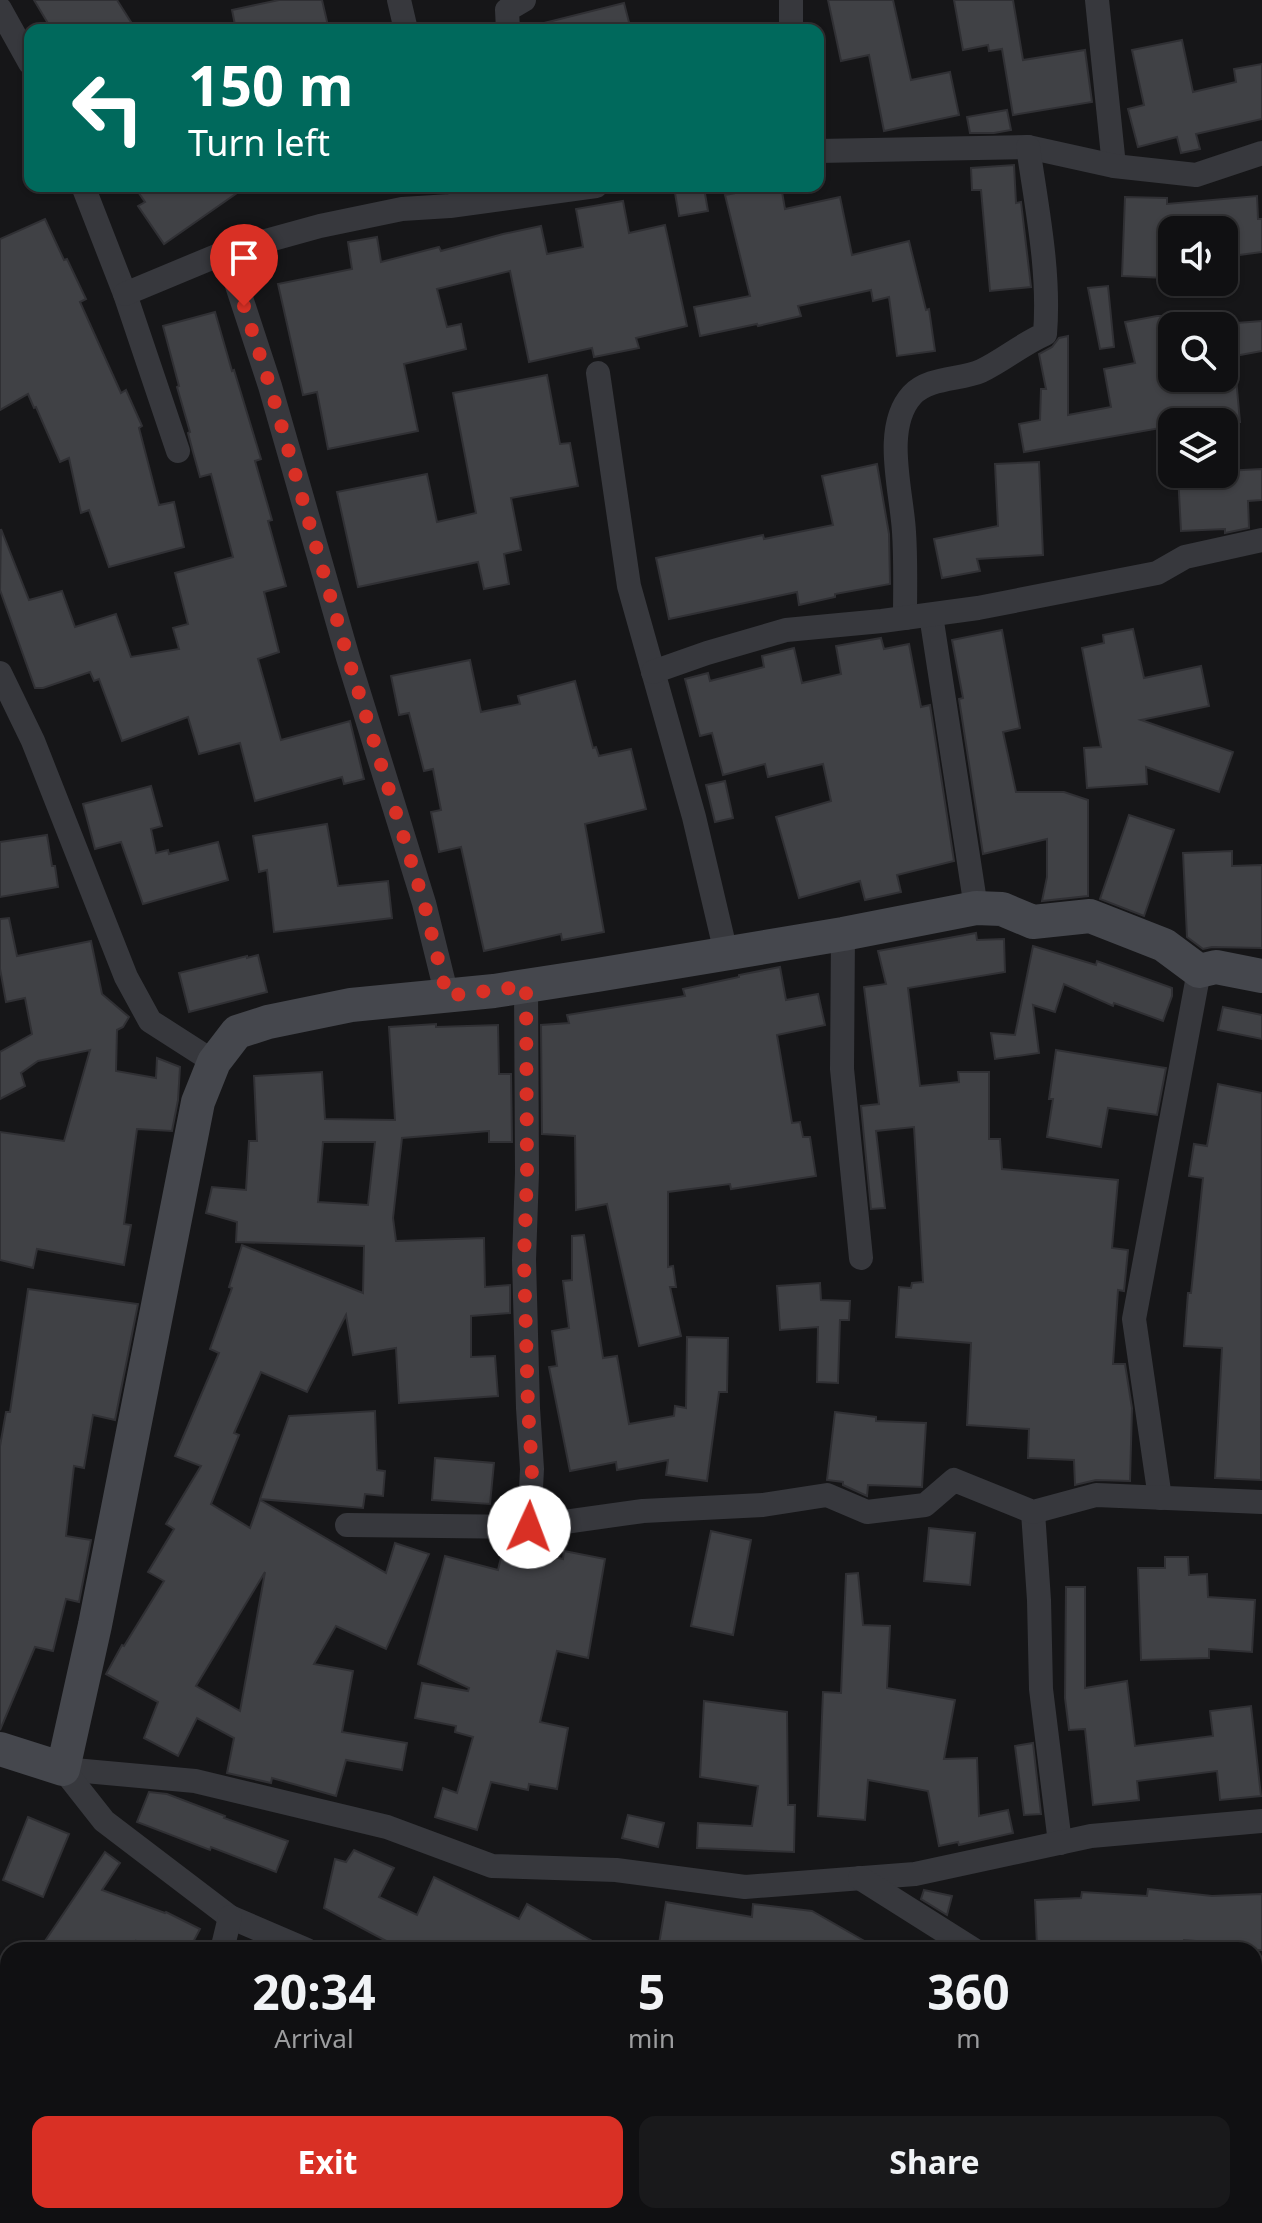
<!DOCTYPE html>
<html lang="en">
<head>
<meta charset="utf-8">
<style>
  body { margin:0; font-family:"Noto Sans",sans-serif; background:#19191b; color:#f1f3f6; height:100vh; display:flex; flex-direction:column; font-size:30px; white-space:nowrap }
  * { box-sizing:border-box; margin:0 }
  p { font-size:26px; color:#9c9d9f }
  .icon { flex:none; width:44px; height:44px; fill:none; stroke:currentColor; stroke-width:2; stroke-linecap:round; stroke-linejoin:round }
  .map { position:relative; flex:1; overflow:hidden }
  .details { position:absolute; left:0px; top:1942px; width:1262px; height:282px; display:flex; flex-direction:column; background:#101012; border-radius:24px 24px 0 0; box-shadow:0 2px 6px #0004,0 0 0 2px #303032 }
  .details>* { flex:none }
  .banner { position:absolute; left:24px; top:24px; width:800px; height:168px; border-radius:16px; box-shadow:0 2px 6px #0004,0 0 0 2px #303032; background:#00695c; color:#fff; overflow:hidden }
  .fabs { position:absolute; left:1158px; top:216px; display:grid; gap:16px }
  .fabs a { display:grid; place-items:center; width:80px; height:80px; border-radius:16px; background:#101012; box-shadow:0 2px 6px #0004,0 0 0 2px #303032; font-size:40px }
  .pin { position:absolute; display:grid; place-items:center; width:68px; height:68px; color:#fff; margin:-82px -34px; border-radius:50% 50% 50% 0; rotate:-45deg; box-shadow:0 0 8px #0007 }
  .pin .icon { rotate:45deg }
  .me { position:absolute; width:88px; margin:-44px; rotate:2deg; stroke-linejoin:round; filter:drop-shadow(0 0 6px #0008) }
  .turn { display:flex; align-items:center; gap:28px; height:168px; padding:0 32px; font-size:36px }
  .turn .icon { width:104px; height:104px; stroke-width:2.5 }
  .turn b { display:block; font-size:56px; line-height:68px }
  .eta { display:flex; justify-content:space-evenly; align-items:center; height:136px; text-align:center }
  .eta b { font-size:48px; font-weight:700; line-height:56px }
  .cta { display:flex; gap:16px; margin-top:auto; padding:16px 32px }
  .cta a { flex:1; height:92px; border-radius:16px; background:#d93025; color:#fff; font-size:32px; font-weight:700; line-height:92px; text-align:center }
  .cta a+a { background:#19191b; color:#f1f3f6 }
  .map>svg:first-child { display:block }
  .building { fill:#404145; stroke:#303034; stroke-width:2; fill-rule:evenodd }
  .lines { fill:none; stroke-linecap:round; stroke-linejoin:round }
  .street { stroke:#37383d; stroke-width:24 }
  .secondary { stroke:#45474d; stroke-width:34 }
  .route { stroke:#d93025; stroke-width:14; stroke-dasharray:0 25.2 }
</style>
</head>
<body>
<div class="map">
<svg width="1262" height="2223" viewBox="0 0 1262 2223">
  <rect width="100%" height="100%" fill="#161618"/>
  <g class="building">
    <path d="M34,0h83l19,30h-84z"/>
    <path d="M279,0h43l7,30h-93l-4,-20z"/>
    <path d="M828,0h65l18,80 39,-8 9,43 -75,16 -15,-76 -28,6z"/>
    <path d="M954,0h59l10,60 62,-10 7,52 -79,13 -11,-66 -13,2 -1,-6 -25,5z"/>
    <path d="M624,3l7,27h-86l-1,-7z"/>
    <path d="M1182,40l11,52 43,-10 -2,-13 28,-5v55l-66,15 4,15 -19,4 -4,-16 -39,10 -10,-38 16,-4 -12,-55z"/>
    <path d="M1007,110l4,20 -17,3h-24l-3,-16z"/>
    <path d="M1014,165l2,38 5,-1 10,85 -41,4 -9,-101h-9l-1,-22z"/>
    <path d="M134,186h113l-83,58 -26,-38 7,-4z"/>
    <path d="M771,186h10l4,23 55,-12 12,58 57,-14 17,69 3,-1 6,42 -38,5 -8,-59 -16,4 -2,-11 -73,16 3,10 -43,10 -1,-2 -57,12 -6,-29 56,-11 -25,-101z"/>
    <path d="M704,188l4,23 -29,5 -4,-23z"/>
    <path d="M1257,196l1,23h4v33l-38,5v-27h-58l-1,48 -43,-2 3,-79 42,1v6z"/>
    <path d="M623,201l6,32 36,-8 22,101 -51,12 3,10 -45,9 -2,-9 -63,14 -19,-91 -73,18 10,38 14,-3 5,25 -62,15 14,67 -90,18 -11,-57 -14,3 -25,-111 74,-15 -4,-27 29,-5 4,25 58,-15 2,4 62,-17 38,-8 6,28 36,-7 -7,-38z"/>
    <path d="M45,219l19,41 3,-1 19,40 -6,3 41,91 5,-3 16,36 -3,2 20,77 15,-3 10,45 -75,20 -20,-57 -8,3 -12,-55 -9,4 -24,-55 -2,1 -6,-14 -28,16v-171z"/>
    <path d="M1108,286l6,61 -14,2 -12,-61z"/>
    <path d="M215,312l17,59 2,-1 27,89 -6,2 17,59 -4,1 18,65 -22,6 15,60 -21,7 23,81 69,-19 14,58 -20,5 -2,-7 -87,24 -15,-58 -41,11 -11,-37 -66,24 -23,-62 -5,2 -4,-9 -47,16h-8l-35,-98 1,-61 28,71 33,-9 13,36 41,-13 15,43 48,-8 -6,-21 15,-4 -13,-51 58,-16 -22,-83 -11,3 -7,-25 -5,-19 2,-1 -13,-45 2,-1 -16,-60z"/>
    <path d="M1157,316h8l7,32v30h64l4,44h-68v4l-148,26 -5,-28 21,-4 1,-31h5l-7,-35 13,-7 7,-9 9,-2v79l43,-8 -7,-38 31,-6 -10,-41z"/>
    <path d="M1262,321v30l-38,7v-34z"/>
    <path d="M547,375l13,69 10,-1 8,43 -67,12 10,52 -17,4 5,30 -25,5 -6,-27 -120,25 -21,-95 90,-18 10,48 39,-9 -23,-120z"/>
    <path d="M1039,462l4,93 -66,4 3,12 -38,7 -8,-39 64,-13 -3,-62z"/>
    <path d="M877,464l12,70 1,50 -55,10v3l-36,8 -2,-13 -128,27 -13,-61 107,-23 1,4 69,-14 -11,-49z"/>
    <path d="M1262,469v31l-14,1 1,27 -24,5v-4l-44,2 -3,-57h46v-3z"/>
    <path d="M1133,629l11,49 57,-12 8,40 -68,14 92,32 -14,40 -73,-25 1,17 -60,4 -3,-40 17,-1 -19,-99 22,-5 -1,-8z"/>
    <path d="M1002,630l18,98 -17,4 13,60h48l24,8v96l-46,5 5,-24v-38l-64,15 -24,-155 4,-1 -11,-58z"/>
    <path d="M881,638l3,11 25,-5 12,63 9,-2 24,156 -57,14 4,17 -36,8 -5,-19 -61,17 -23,-81 55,-16 -8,-37 -55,13 -3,-13 -42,11 -11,-42 -12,3 -15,-57 23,-6 2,8 54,-14 -2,-11 32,-8 8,35 39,-9 -5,-28z"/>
    <path d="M470,660l11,52 39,-8 -2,-8 57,-15 18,67 3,-1 3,9 32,-7 15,60 -61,15 19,108 -42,8 -1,-6 -77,17 -23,-104 -22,5 -8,-40 10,-2 -8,-41 -9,2 -15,-58 -10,2 -8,-39z"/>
    <path d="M725,781l8,37 -18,4 -9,-37z"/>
    <path d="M151,786l11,40 -11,3 5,24 12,-3 1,4 49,-12 10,38 -85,24 -22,-62 -26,7 -12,-45z"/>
    <path d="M1129,815l45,15 -30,86 -44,-17z"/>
    <path d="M327,824l11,62 50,-5 4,37 -118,14 -7,-62 -8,2 -6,-36z"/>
    <path d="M47,835l5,31h3l3,21 -58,10v-55z"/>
    <path d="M1232,851v15l30,-1v83l-50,-1 -9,2 -16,-12 -4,-84z"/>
    <path d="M9,918l8,38 74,-15 11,53 27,23 -6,10 -6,3 -1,41 40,7 1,-20 23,9 -2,33 -6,31 -35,-2 -13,95 7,1 -7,40 -87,-16 -4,19 -33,-8v-128l64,9 26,-91 -52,11 -17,12 4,13 -25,13v-47l32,-18 -7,-36 -19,4 -6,-33v-50z"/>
    <path d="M976,933l1,7 27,-1 1,33 -97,16 12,98 39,-4 -1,-10h31v67h11l2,30 116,11 -6,68 16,2 -4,41 -6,-1 -5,74h12l7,44 -2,73 -34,-1 -21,5 -1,-25 -46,-2 1,-29 -62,-4 4,-82 -75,-6 3,-50 12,1 1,-5 11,-1 -9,-155 -38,4 9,77 -14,1 -10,-103 18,-2 -15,-117 22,-3 -8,-33z"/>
    <path d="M1033,946l63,19 1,-4 75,27v8l-9,25 -49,-18 -1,3 -49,-22 -9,28 -22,-7 6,48 -44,6 -4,-26 24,2z"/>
    <path d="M258,955l9,37 -78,20 -10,-39 68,-17v2z"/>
    <path d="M780,967l6,33 32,-6 7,31 -48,10 15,88 8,-1 3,15h7l6,39 -85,13 -1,-5 -62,8v75l5,-1 3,21h-6l11,49 -42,10 -32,-142 -31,6 -1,-74 -33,-2 -1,-109 28,-2 -2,-8 118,-19 -2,-7 56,-12v-2z"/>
    <path d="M1223,1007l39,8v24l-44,-9z"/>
    <path d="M436,1024v3l62,-2 1,49h12l1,68h-23v-11l-87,7 -9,80 3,23 88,-3 1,49 25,-2v28l-39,3v41l24,-1 3,40 -99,7 -3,-55 -43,7 -7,-40 -39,77 -46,-20 -27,61 5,2 -28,69 39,24 10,-28 126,73 9,-30 34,11 -43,95 -50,-23 -22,38 39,7 -11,61 65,11 -5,27 -56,-10 -10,36 -64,-18 -1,5 -44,-10 7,-35 -37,-20 -19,38 -34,-18 14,-36 -52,-28 16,-29 2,1 40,-65 -16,-9 26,-43 -8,-5 35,-58 -26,-10 44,-103 -9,-4 22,-61 -3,-1 13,-42 121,48 1,-47 -128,-4 1,-20 -31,-9 6,-26 34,3 3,-49h8l-3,-65 68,-4 3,47 70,1 -6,-93zM323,1142h52l-7,63 -50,-3zM265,1572l-25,139 -44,-25z"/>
    <path d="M1056,1050l110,18 -9,47 -49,-7 -7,39 -54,-10 6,-38h-4z"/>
    <path d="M1218,1084l44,9 -1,387 -46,-2 7,-130 -38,-2 4,-53h3l12,-115 -14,-2 5,-32 13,2z"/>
    <path d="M584,1235l19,123 14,-2 12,68 45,-8 1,-10 11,2 1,-71 41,1 -1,54h-8l-12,89 -41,-6 2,-15 -51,10 -1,-8 -46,9 -21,-104 8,-1 -5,-35 17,-3 -6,-47 9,-1v-44z"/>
    <path d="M820,1283l1,17 29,1 -1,19h-9l-2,63 -21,-1 1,-55 -38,3 -3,-44z"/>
    <path d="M28,1289l110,15 -23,116 -22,-5 -9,53 -10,-2 -8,70 25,4 -12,62 -13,-3 -13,52 -18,-4 -35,83v-284l6,-34h4z"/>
    <path d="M375,1411l2,59 8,1 -2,25 -18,-2 -2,14 -103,-9 29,-83z"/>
    <path d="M835,1412l41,5v4l50,2 -4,64 -54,-2 -1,11 -24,-11v-3l-16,-2z"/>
    <path d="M435,1458l59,5 -4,41 -58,-4z"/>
    <path d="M929,1528l46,5 -5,52 -46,-4z"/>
    <path d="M711,1531l40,9 -18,95 -42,-9z"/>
    <path d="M504,1545l59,14 1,-8 41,8 -17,99 -31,-7 -17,71 28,6 -11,61 -28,-5 -1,6 -37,-8 -14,48 -42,-13 8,-29 14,5 16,-56 -18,-5 1,-6 -41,-8 7,-35 46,8 1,-3 -51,-24 27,-108 53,14z"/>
    <path d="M1165,1557h23l1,18 18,-1 1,23 47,3 -3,52 -43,-3v9l-68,2 -3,-92h27z"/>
    <path d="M858,1573l5,52 27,1 -3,62 68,12 -11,59 33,-1 2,58 29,-6 5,23 -54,12 -1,-3 -19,4 -11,-55 -60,-11 -3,40 -47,-4 5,-124 18,1 5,-119z"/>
    <path d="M1066,1587h19v101l42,-7 8,65 78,-10 -3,-25 41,-5 10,90 -41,4 -3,-29 -80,10 2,19 -46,5 -8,-76 -16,1 -4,-32z"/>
    <path d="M704,1701l83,11 1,93h7l-1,47 -97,-4 1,-25 54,3 6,-40 -58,-9z"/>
    <path d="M1033,1743l8,71 -17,1 -9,-69z"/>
    <path d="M149,1792l18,2 58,22 -1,2 64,23 -12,31 -65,-25 -1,3 -73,-28z"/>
    <path d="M628,1815l36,8 -6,24 -36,-9z"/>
    <path d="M28,1817l41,17 -26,63 -40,-17z"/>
    <path d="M354,1850l40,18 -15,29 38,18 17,-38 85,42 8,-15 81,46h-171l-14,-7 -4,7h-30l3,-6 -68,-36 11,-49 11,3z"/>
    <path d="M105,1852l15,11 -18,27 63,23 1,-1 34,17 -11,21h-36l-17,-9 -4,9h-93z"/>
    <path d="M1148,1889l64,7 50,-2v56h-29v-6l-49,-4 -1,10h-110l1,-5 -37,2 -2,-47 46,-2 1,-6 65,4z"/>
    <path d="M924,1890l28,6 -5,19 -26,-16z"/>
    <path d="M666,1902l86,15 1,-13 59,7 68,39h-222z"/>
  </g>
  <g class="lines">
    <g class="street">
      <path d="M399,0l7,30"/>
      <path d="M1097,0l17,166"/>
      <path d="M0,9l30,54"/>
      <path d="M508,30l-1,-20 17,-10"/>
      <path d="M791,30v-30"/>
      <path d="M818,151l210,-4 86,19 82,9 66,-22"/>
      <path d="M83,186l42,108 53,157"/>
      <path d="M226,252l44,134 78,272 76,245 23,93"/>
      <path d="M125,294l101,-42 94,-26 82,-17 48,-3 146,-20"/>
      <path d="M598,373l31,213 65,231 32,136"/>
      <path d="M931,615l45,293"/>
      <path d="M905,618c0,-28 1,-57 -1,-86 -2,-40 -22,-104 8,-137 17,-18 48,-15 69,-24 23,-11 41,-27 64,-37 5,-62 -8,-125 -17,-187"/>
      <path d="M653,672l54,-19 79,-23 96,-9 96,-13 179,-35 28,-16 77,-17"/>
      <path d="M0,673l33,68 93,236 24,44 64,41"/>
      <path d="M843,934l-1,135 19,189"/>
      <path d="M526,986l1,187 -3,87 4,148 4,61 -3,58"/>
      <path d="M1160,1498l-26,-179 65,-348"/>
      <path d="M1033,1512l6,88 2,89 19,154"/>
      <path d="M347,1525l182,2 114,-16 120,-6 64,-10 40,17 58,-7 29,-25 79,32 63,-17 166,7"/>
      <path d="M63,1769l132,12 192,46 105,39 124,4 129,17 170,-13 176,-38 171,-15"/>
      <path d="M63,1769l41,52 126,96 77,33"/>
      <path d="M860,1878l114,72"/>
      <path d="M222,1950l8,-33"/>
      <path d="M1254,2114l8,4"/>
      <path d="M0,2182l8,-2"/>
      <path d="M238,2216l1,7"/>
      <path d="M846,2216l9,7"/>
    </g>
    <path class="secondary" d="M0,1749l63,20 32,-144 103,-523 16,-40 23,-30 31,-10 83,-17 143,-14 103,-16 246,-41 133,-26 26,1 31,13 57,-6 74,29 35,26 17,-4 46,9"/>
  </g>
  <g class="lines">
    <path class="route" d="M244,306l26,80 78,272 76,245 23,93 79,-10 1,187 -3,87 4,148 4,61 -3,58"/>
  </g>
</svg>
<div class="fabs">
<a><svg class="icon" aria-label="sound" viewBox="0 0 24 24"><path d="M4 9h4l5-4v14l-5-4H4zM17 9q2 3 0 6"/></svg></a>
<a><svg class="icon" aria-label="search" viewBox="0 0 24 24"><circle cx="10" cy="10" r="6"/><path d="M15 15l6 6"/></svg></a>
<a><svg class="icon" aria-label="layers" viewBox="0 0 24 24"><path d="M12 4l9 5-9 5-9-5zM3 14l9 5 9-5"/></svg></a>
</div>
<div class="pin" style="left:244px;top:306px;background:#d93025"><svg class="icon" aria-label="arrive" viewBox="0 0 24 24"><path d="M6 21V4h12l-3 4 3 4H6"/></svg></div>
<svg class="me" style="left:529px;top:1527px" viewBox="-20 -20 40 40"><circle r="19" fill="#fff"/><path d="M0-13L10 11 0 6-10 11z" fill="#d93025"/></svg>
<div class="banner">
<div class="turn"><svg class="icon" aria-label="left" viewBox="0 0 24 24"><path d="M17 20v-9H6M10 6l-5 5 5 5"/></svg><div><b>150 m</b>Turn left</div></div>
</div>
<section class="details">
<div class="eta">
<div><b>20:34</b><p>Arrival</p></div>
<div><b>5</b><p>min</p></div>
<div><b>360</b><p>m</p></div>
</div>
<div class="cta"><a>Exit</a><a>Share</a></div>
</section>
</div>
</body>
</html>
